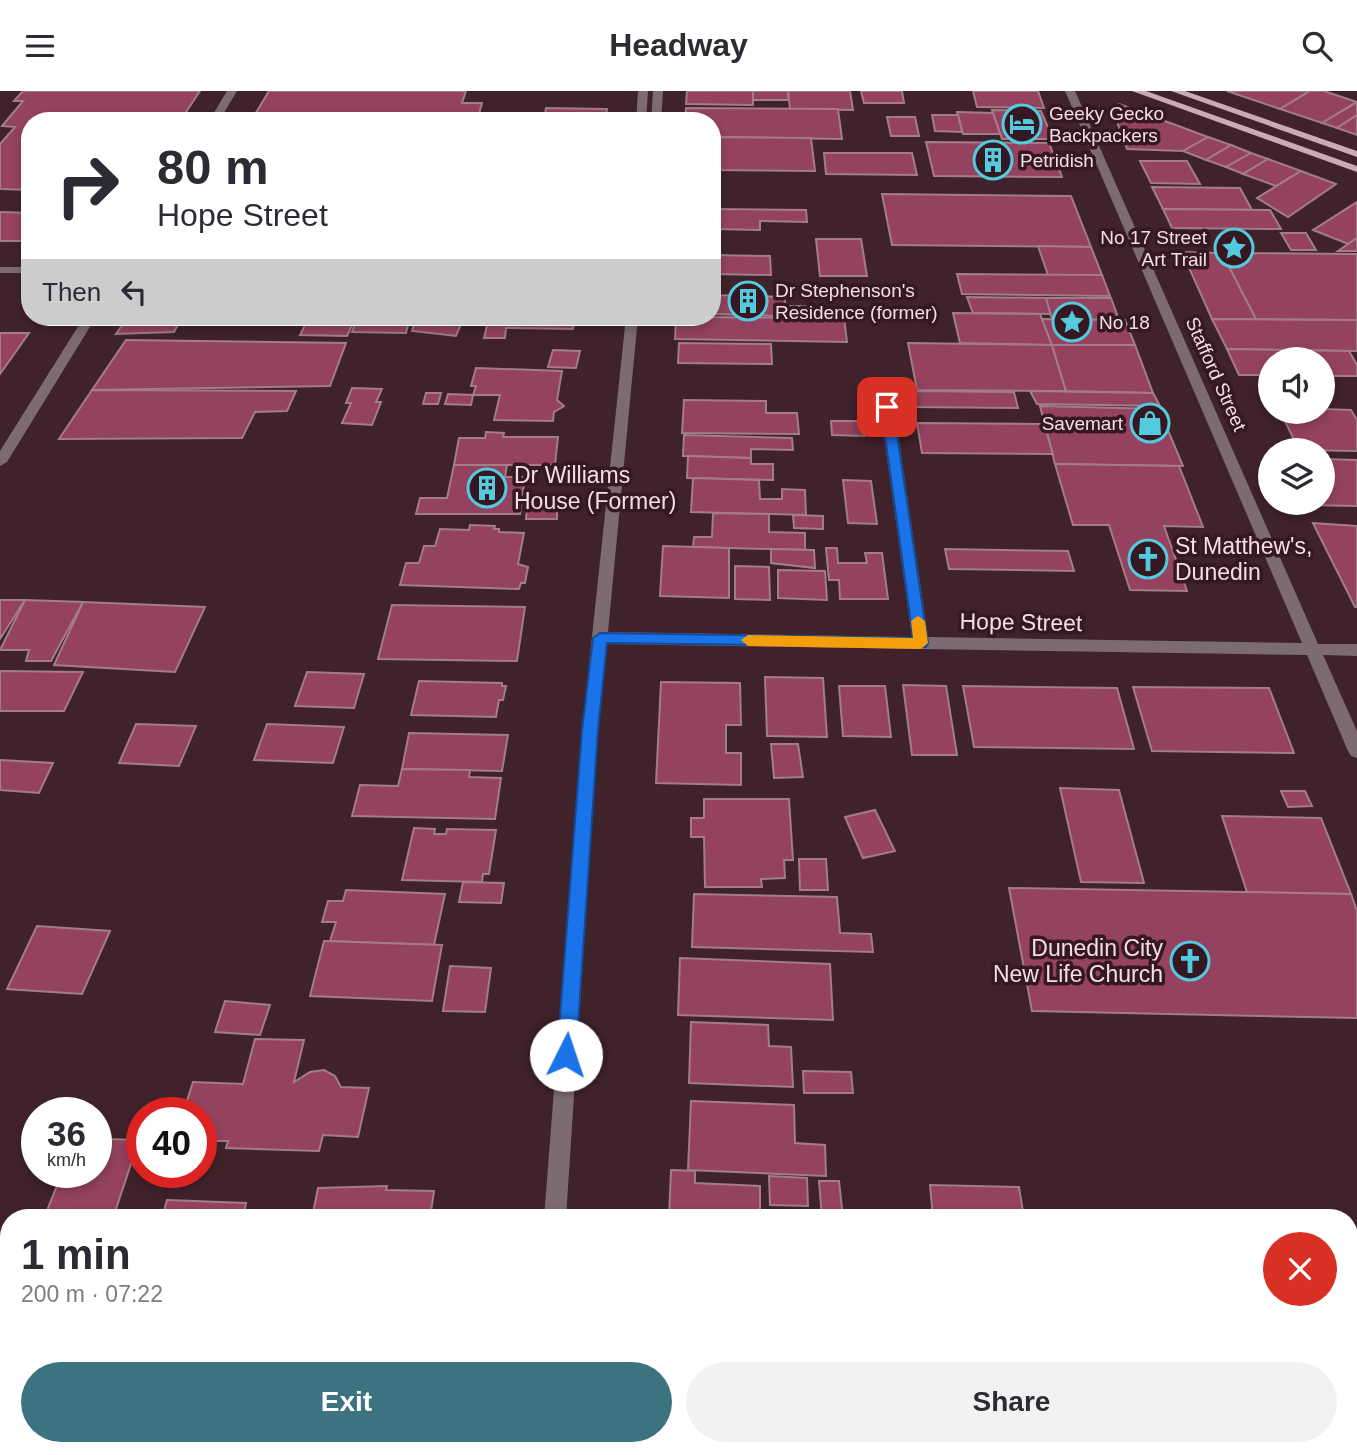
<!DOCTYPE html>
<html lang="en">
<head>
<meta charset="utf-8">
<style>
  body { margin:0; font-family:Helvetica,sans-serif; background:#f2f2f3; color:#2b2b33; height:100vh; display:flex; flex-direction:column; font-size:26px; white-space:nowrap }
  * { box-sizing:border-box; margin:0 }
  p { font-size:23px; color:#7c7c81 }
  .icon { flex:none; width:38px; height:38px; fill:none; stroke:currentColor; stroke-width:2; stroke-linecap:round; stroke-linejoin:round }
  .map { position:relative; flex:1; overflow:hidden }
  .side { position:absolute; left:0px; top:1118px; width:1358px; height:247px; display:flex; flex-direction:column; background:#fff; border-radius:28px 28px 0 0; box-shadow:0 4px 10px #0003 }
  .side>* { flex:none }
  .hud { position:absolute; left:21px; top:21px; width:700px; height:214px; border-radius:28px; box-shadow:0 4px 10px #0003; background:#fff; color:#2b2b33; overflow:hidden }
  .buttons { position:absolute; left:1258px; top:256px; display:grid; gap:14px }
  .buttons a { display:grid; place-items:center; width:77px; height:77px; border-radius:50%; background:#fff; box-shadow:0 4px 10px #0003; font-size:35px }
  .speed { position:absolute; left:21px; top:1006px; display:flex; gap:14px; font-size:35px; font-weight:700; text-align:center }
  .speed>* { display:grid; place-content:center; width:91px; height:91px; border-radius:50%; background:#fff; box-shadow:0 4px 10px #0003; line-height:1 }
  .speed small { font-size:18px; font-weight:400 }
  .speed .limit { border:10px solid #d22; background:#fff; color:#111 }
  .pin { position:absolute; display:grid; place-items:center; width:60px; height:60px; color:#fff; margin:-30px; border-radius:14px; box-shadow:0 4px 10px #0006 }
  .me { position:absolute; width:77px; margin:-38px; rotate:4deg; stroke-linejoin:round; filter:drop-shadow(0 0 5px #0008) }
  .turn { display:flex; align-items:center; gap:24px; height:147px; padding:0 21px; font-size:32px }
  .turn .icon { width:91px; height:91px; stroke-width:2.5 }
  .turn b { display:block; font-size:49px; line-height:60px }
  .then { display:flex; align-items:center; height:66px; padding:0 21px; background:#0003; gap:14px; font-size:26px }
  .round { display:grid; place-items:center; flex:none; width:74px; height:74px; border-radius:37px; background:#f2f2f3 }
  .head { display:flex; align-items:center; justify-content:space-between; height:119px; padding:0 21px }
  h1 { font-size:42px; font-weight:700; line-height:52px }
  .cta { display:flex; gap:14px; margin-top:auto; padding:14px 21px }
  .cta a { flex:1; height:80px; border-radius:42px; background:#3d7380; color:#fff; font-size:28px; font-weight:700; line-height:80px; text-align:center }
  .cta a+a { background:#f2f2f3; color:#2b2b33 }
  header { display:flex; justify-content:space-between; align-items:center; height:91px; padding:0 21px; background:#fff; font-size:32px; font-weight:700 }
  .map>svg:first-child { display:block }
  .building { fill:#94425f; stroke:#a27d88; stroke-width:2 }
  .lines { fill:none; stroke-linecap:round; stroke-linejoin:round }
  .minor { fill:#7c6b70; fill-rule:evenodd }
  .major { fill:#cbaab3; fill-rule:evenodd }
  .route { fill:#1a73e8; stroke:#114b97; stroke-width:2 }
  .slow { fill:#f59e0b }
  .labels { text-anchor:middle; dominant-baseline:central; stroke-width:7; stroke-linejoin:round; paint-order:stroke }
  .far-poi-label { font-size:19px; fill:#f3dee3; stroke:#351822; text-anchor:start }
  .far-street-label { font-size:19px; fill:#f3dee3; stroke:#351822 }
  .poi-label { font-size:23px; fill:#f3dee3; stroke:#351822; text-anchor:start }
  .street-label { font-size:23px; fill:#f3dee3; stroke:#351822 }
</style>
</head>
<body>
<header><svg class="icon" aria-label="menu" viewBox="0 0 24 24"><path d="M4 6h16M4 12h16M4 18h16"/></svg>Headway<svg class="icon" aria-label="search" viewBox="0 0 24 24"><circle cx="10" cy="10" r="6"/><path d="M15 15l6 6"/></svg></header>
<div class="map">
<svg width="1357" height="1364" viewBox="0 0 1357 1364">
  <rect width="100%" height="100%" fill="#40222b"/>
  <g class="building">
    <path d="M23,0h177l-20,30h-150v69l-30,-1v-45l15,-17 -13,-1 21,-25h-9z"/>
    <path d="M269,0h197l-4,12h20l-5,18h-226z"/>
    <path d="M687,0h66v14l-67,-1z"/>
    <path d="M753,0h35l1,9h-36z"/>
    <path d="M788,0h62l3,19 -63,-1z"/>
    <path d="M861,0h41l2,12h-40z"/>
    <path d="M973,0h65l6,17 -67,-1z"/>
    <path d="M1227,0h83l-30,18z"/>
    <path d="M1310,0h14l33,11 -35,21 -42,-14z"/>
    <path d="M1357,11v13l-20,13 -15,-5z"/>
    <path d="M1119,13l89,33 -25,14 -56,-2 -15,-41z"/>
    <path d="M546,17l61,1 -2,12h-61z"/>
    <path d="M686,17l152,1 4,30 -130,-2v-16h-27z"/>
    <path d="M992,19l49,1 12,28h-51z"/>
    <path d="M957,21l36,1 7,21h-37z"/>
    <path d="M932,24h26l4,17 -27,-1z"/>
    <path d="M1357,24v20l-20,-7z"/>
    <path d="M887,26h28l4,19h-28z"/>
    <path d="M712,46l99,1 4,33 -103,-1z"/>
    <path d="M1208,46l23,8 -25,15 -23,-9z"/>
    <path d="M926,51l123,1 13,34 -128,-1z"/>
    <path d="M1231,54l20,8 -25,14 -20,-7z"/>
    <path d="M824,62h88l5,22 -91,-1z"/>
    <path d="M1251,62l17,6 -25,15 -17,-7z"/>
    <path d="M1268,68l33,12 -25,15 -33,-12z"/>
    <path d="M1140,70h47l13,23 -49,-1z"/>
    <path d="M1301,80l35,13 -48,33 -31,-19z"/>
    <path d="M1152,96l88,1 12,22 -89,-1z"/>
    <path d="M882,103l189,2 20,51 -199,-2z"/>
    <path d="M1357,111v36l-9,6 -35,-14z"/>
    <path d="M712,118l94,1 1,12 -47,-1v9l-48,-1z"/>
    <path d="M1163,118l107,1 11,19 -109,-1z"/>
    <path d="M0,121l30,1v28h-30z"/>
    <path d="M1281,142h25l10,17h-25z"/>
    <path d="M1357,147v13h-19l10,-7z"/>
    <path d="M816,148h45l6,37h-47z"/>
    <path d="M1038,155l53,1 11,28h-54z"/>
    <path d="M1182,161l40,1 34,66h-44z"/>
    <path d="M1222,162l135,1v66l-101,-1z"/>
    <path d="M712,164l58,1 1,19 -59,-1z"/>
    <path d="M957,183l145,1 8,21 -148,-2z"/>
    <path d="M712,204l73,2v9h26v11l-99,-3z"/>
    <path d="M967,206l79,1 5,16 -78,-1z"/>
    <path d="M1046,207h65l8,22 -67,-1z"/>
    <path d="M953,222l87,1 12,31 -92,-2z"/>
    <path d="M128,226h54l-8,15 -58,2z"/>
    <path d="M309,226h47l-9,19 -47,-1z"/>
    <path d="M358,226h52l-4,16 -54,-1z"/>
    <path d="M416,226h58l-1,4 -12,3 -5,12 -44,-5z"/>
    <path d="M489,226h91v6h-6l-1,6 -67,-1 -1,10h-21z"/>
    <path d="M676,226l168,1 3,24 -172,-3z"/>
    <path d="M1042,228l83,1 10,25h-83z"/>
    <path d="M1212,228l145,1v31l-130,-2z"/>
    <path d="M0,242h29l-29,41z"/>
    <path d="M126,249l220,3 -16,43 -238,4z"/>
    <path d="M679,252l92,1 1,20 -94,-1z"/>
    <path d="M908,252l144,2 14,46 -149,-1z"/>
    <path d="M1052,254h83l18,48 -87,-2z"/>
    <path d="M1227,258l122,2 8,14v11h-34v-17h-53v16h-31z"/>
    <path d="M553,259l27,1 -4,17 -28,-1z"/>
    <path d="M476,277l86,3 -5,29 7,6 -10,6 -1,9 -59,-1 6,-25h-27l3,-9h-5z"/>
    <path d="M352,297l30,1 -6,13h5l-9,23 -30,-2 9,-20h-5z"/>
    <path d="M92,299l204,1 -9,20 -32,1 -13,26 -183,1z"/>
    <path d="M909,300l105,1 4,16 -106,-1z"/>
    <path d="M1030,300l123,2 7,13 -123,-2z"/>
    <path d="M426,302h15l-3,11h-15z"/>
    <path d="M448,303l25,1 -2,10 -26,-1z"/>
    <path d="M684,309l82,1v12h31l2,21 -117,-1z"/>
    <path d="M1040,315l119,3 24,57 -128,-2z"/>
    <path d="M1323,318l28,1 6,10v31l-58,-1 -19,-39z"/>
    <path d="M831,330h33l1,15 -33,-1z"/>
    <path d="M917,332l127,1 9,30 -131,-1z"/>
    <path d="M486,341l18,1 -1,4h55l-3,28h-101l5,-27h26z"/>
    <path d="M684,344l108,3 1,12 -42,-1v9l-68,-2z"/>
    <path d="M688,365l63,2v6h22v16l-86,-2z"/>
    <path d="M1323,368l34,1v46l-56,-1 -1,-3h23z"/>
    <path d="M1055,373l124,2 24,61 -39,-1 23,65 -57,-1 -21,-65h-36z"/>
    <path d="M454,374h53l-2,12h20l-5,37h-104l4,-16h27z"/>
    <path d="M693,387l66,2 1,19h22v-10l23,1 1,25 -115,-3z"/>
    <path d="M843,389l28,1 6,43 -29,-1z"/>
    <path d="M527,416h30v12h-31z"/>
    <path d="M713,422l56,1v18l36,1v17l-112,-3 1,-10h18z"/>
    <path d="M793,424l30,1v13l-29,-1z"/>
    <path d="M1313,432l44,3v81h-2z"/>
    <path d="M470,434l25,1 -1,3h5v3l25,1 -6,31 10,3 -3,16h-4l-2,6 -119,-4 6,-22h13l5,-17h11l5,-17 29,1z"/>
    <path d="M663,455l66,2v50l-69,-2z"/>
    <path d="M826,457h11l1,15h29l-2,-10h17l6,46h-48l-1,-19h-10z"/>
    <path d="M771,458l43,1 1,18 -44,-5z"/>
    <path d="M945,458l123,2 6,20 -125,-2z"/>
    <path d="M735,475l34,1 1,33 -35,-1z"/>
    <path d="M778,479l47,1 2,29 -49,-2z"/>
    <path d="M0,509h25l-25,39z"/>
    <path d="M25,509l58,2 -32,59h-25l3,-11h-29z"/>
    <path d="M83,511l122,5 -30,65 -121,-7z"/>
    <path d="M392,514l133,2 -8,54 -139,-2z"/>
    <path d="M0,580l83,1 -19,39h-64z"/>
    <path d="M307,581l57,2 -10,34 -59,-2z"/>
    <path d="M765,586l58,1 4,59 -60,-1z"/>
    <path d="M419,590l83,2v3h4l-3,14h-4l-3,17 -85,-2z"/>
    <path d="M661,591l79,1 1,42h-15v28h15v32l-85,-2z"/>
    <path d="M903,594l43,1 11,69h-45z"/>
    <path d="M839,595h46l6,51 -48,-1z"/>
    <path d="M963,595l154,2 17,61 -160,-2z"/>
    <path d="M1133,596l136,1 25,65 -142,-2z"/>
    <path d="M136,633l60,2 -17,40 -60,-3z"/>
    <path d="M267,633l77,3 -11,36 -79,-3z"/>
    <path d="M409,642l99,2 -6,36 -100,-2z"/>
    <path d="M771,653h27l5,33 -29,1z"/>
    <path d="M0,669l53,3 -14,30 -39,-3z"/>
    <path d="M402,678l68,1 -1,7 32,1 -6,41 -143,-3 8,-31 38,1z"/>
    <path d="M1060,697l59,2 25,93 -63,-1z"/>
    <path d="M1281,700h24l7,15 -24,1z"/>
    <path d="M704,708h85l4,61h-9l1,18 -24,1 1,8h-57l-1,-50h-13v-19h13z"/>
    <path d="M875,719l20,41 -32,7 -18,-41z"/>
    <path d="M1222,725l99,2 30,76 -104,-2z"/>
    <path d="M414,737l21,1 -1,5h12l1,-5 49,1 -7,44h-6l-1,8 -80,-2z"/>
    <path d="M799,768h27l2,31h-28z"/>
    <path d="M463,791l41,1 -3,20 -42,-1z"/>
    <path d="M1009,797l342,6 6,17v107l-325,-7z"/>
    <path d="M346,799l99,4 -11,51 -104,-4 6,-19h-14l6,-21h15z"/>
    <path d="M694,803l143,3 3,36 31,1 2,18 -181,-5z"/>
    <path d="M37,835l73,5 -28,63 -75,-5z"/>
    <path d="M324,850l118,4 -10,56 -122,-5z"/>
    <path d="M680,867l150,6 3,56 -155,-5z"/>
    <path d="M450,875l41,2 -6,44 -42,-1z"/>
    <path d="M225,910l45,4 -10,30 -45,-3z"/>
    <path d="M691,931l77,3 1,21 22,1 2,40 -104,-4z"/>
    <path d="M255,948l49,1 -10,42 16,-10 14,-2 11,6 6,11 28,1 -11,49 -35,-2 -4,16 -93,-3 2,-7h-27v-28h-18l10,-31 50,2z"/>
    <path d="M803,980l48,1 2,21h-49z"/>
    <path d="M691,1010l103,4 1,38 30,2 1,31 -138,-6z"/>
    <path d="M96,1039h12l-3,9 34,1 -26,78h-69l18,-45h34z"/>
    <path d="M671,1079l24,1v12l65,3v32h-91z"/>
    <path d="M769,1085l38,2 1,28 -38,-1z"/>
    <path d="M819,1090h20l4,37h-21z"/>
    <path d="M930,1094l89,2 5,31h-91z"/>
    <path d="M387,1095l-1,4 48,1 -4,27h-118l6,-30z"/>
    <path d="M167,1109l79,3 -3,15h-81z"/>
    <path d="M1349,1283l8,1v80h-132l-2,-8h126z"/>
    <path d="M665,1356h115v8h-100v-4l-15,-1z"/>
  </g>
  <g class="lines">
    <g class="minor">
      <path d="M227,0h10l-18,30h-10z"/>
      <path d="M638,0h10l-2,30h-10z"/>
      <path d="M653,0h10l-2,30h-10z"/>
      <path d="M1065,0h10l243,553h39v12l-34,-1 34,76v27l-6,-2 -3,-5 -41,-96 -700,-11 -9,86 -32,488h-22l38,-488 44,-413h12l-30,315 304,5 -32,-230 7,-4 7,4 34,230 374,6z"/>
      <rect x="0" y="176" width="30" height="6"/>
      <path d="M84,226h12l-89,145 -7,4v-15z"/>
      <path d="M0,1316l9,1v26l-9,-1z"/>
      <path d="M502,1356h48l1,2 -3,6h-42z"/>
    </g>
    <g class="major">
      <path d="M1132,0h14l211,75v6z"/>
      <path d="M1171,0h14l172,60v6z"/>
    </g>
  </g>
  <path class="route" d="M887,313l6,3 35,236 -2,4 -319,-4 -9,87 -22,325 -3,7 -7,2 -6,-2 -3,-7 25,-325 11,-92 7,-5 313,5 -32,-231z"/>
  <path class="slow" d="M918,525l7,5 3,22 -7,6 -173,-3 -7,-6 7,-5 165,3 -2,-17z"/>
  <defs>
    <symbol id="hotel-ring" viewBox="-11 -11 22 22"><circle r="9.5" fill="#351822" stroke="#54cade" stroke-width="1.5"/><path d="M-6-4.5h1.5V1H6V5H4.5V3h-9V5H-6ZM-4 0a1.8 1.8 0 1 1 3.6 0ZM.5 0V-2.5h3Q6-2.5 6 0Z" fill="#54cade"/></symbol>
    <symbol id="building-ring" viewBox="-11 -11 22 22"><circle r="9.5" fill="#351822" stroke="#54cade" stroke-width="1.5"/><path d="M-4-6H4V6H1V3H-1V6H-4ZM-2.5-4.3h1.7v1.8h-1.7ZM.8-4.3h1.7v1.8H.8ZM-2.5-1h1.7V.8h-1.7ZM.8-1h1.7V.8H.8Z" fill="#54cade"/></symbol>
    <symbol id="sight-ring" viewBox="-11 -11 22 22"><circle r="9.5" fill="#351822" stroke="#54cade" stroke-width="1.5"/><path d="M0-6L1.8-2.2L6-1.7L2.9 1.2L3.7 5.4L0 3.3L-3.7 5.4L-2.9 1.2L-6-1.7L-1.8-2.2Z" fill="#54cade"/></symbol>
    <symbol id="shop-ring" viewBox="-11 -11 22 22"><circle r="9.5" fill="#351822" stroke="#54cade" stroke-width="1.5"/><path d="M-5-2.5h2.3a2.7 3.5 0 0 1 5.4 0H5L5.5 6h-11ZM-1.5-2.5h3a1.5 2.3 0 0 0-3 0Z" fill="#54cade"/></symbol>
    <symbol id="church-ring" viewBox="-11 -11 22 22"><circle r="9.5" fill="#351822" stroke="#54cade" stroke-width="1.5"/><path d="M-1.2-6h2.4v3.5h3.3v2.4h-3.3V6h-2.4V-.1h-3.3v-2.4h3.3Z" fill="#54cade"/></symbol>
  </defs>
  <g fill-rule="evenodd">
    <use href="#hotel-ring" x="1000" y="11" width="44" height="44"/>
    <use href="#building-ring" x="971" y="47" width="44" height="44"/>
    <use href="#sight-ring" x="1212" y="135" width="44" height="44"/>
    <use href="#building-ring" x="726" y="188" width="44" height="44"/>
    <use href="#sight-ring" x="1050" y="209" width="44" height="44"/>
    <use href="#shop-ring" x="1128" y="310" width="44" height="44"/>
    <use href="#building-ring" x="465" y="375" width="44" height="44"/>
    <use href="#church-ring" x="1126" y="446" width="44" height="44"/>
    <use href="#church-ring" x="1168" y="848" width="44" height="44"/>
  </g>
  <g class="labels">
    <g class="far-poi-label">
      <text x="1049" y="22">Geeky Gecko<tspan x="1049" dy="22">Backpackers</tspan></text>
      <text x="1020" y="69">Petridish</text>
      <text x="1207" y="146" text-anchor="end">No 17 Street<tspan x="1207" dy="22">Art Trail</tspan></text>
      <text x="775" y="199">Dr Stephenson's<tspan x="775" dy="22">Residence (former)</tspan></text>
      <text x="1099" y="231">No 18</text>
      <text x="1123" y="332" text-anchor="end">Savemart</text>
    </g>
    <g class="far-street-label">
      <text transform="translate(1216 283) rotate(66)">Stafford Street</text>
    </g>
    <g class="poi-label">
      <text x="514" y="384">Dr Williams<tspan x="514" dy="26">House (Former)</tspan></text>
      <text x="1175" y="455">St Matthew's,<tspan x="1175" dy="26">Dunedin</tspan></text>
      <text x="1163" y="857" text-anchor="end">Dunedin City<tspan x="1163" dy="26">New Life Church</tspan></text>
    </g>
    <g class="street-label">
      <text transform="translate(1021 531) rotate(1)">Hope Street</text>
    </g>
  </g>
</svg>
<div class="buttons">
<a><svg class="icon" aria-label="sound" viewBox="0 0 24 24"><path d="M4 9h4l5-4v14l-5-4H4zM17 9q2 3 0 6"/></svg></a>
<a><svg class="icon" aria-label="layers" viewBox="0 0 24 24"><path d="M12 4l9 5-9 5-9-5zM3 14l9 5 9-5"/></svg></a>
</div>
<div class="speed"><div>36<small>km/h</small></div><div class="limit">40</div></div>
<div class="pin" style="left:887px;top:316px;background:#d93025"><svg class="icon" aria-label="arrive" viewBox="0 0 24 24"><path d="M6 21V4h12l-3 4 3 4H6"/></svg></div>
<svg class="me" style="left:566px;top:964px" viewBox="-20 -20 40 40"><circle r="19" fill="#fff"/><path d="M0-13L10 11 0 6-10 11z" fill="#1a73e8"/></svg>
<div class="hud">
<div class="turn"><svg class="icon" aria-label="right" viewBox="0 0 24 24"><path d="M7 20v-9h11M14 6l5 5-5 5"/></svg><div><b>80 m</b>Hope Street</div></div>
<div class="then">Then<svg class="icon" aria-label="left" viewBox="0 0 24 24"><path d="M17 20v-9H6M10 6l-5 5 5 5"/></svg></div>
</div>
<section class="side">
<div class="head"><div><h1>1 min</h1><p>200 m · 07:22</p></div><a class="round" style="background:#d93025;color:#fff"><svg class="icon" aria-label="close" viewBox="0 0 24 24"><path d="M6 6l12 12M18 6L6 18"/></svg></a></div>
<div class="cta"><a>Exit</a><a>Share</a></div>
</section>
</div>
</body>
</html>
